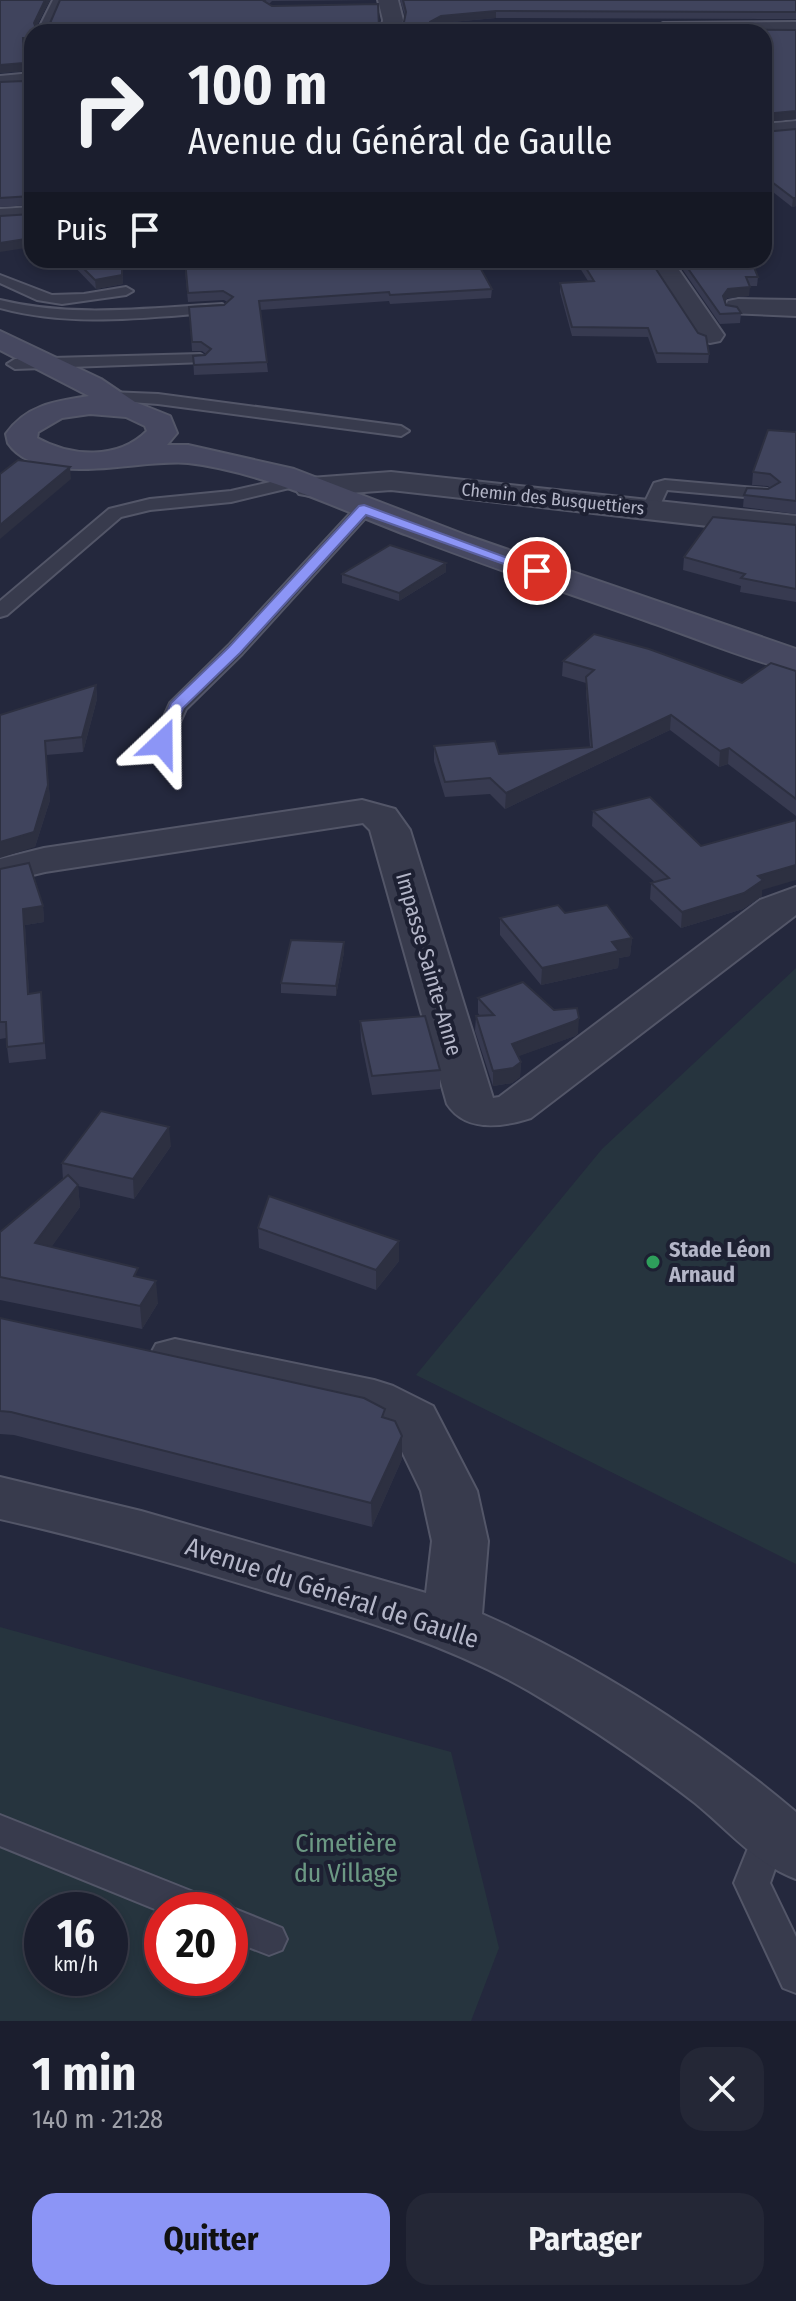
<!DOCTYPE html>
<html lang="fr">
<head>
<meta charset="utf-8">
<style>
  body { margin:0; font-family:"Fira Sans Condensed",sans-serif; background:#242736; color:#f1f3f6; height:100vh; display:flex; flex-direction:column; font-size:30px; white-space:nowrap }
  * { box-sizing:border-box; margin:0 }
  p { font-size:26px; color:#a0a2aa }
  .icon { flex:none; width:44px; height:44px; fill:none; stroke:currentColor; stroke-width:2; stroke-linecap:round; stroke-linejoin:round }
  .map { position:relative; height:2021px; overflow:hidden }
  .panel { display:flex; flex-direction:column; background:#1b1e2e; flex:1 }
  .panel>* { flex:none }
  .guide { position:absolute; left:24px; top:24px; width:748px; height:244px; border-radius:24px; box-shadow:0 4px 12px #0003,0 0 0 2px #393c4a; background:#1b1e2e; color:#f1f3f6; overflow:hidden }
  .speed { position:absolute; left:24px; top:1892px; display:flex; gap:16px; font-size:40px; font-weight:700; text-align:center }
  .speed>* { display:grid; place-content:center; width:104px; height:104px; border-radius:50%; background:#1b1e2e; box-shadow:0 4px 12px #0003,0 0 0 2px #393c4a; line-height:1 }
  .speed small { font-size:20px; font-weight:400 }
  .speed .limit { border:12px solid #d22; background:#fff; color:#111 }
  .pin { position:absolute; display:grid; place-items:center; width:68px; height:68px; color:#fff; margin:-34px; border:4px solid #fff; border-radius:50%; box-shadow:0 2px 8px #0007 }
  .me { position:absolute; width:88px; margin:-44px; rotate:23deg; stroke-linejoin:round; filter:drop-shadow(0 0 6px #0008) }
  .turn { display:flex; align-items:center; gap:28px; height:168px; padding:0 32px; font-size:36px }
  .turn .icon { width:104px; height:104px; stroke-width:2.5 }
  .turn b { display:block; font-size:56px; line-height:68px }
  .then { display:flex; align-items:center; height:76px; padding:0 32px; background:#0003; gap:16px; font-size:30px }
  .round { display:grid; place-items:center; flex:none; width:84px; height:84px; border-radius:24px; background:#242736 }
  .headline { display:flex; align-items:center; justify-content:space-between; height:136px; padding:0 32px }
  h1 { font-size:48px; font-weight:700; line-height:60px }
  .action { display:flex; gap:16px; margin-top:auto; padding:16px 32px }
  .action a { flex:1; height:92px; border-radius:24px; background:#8c95f6; color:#111; font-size:32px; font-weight:700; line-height:92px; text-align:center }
  .action a+a { background:#242736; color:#f1f3f6 }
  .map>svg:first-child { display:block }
  .green { fill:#26343e; fill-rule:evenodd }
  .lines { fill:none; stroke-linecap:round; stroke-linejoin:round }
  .lane-casing { stroke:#535668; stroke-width:4 }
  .street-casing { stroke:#535668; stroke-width:4 }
  .secondary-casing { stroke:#535668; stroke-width:4 }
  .lane { fill:#383b4d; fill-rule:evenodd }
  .street { fill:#383b4d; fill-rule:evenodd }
  .secondary { fill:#464860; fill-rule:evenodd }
  .wall { fill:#373a50 }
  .shaded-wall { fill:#2d3041 }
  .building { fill:#40445d; stroke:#2d3041; stroke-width:2 }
  .route { fill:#8c95f6; stroke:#5b61a0; stroke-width:2 }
  .leisure-dot { fill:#2e9e5b; stroke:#1d2032; stroke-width:3 }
  .labels { text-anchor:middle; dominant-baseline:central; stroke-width:8; stroke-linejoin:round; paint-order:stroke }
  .far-street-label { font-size:18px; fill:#b4b6c8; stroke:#1d2032 }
  .street-label { font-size:22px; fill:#b4b6c8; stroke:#1d2032 }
  .poi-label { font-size:22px; font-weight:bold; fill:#b4b6c8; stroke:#1d2032; text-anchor:start }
  .near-street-label { font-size:26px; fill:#b4b6c8; stroke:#1d2032 }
  .near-park-label { font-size:26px; fill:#6c9984; stroke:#1d2032 }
</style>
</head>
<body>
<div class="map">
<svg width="796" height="2021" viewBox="0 0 796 2021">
  <rect width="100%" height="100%" fill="#24283d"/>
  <g class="green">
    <path d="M796,968v596l-380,-189 186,-226z"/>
    <path d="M0,1627l451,125 48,196 -28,73h-471zM42,1910h68v68h-68zM162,1910h68v68h-68z"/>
  </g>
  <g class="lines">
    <defs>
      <g id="lane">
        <path d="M53,0h10l-14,32h-12z"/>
        <path d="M0,275l52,20 32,-1 42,-7 7,4 -7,4 -64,9 -25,-4 -37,-17z"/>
        <path d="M0,300c73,18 147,8 222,4l7,4 -7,4c-74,5 -149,16 -222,-4z"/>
        <path d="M200,354l8,5 -3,3 -190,7 -8,-5 8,-5z"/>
        <path d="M109,392l49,2 243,32 8,5 -8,5 -243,-32 -55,-4v-6z"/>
        <path d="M296,476l6,1 2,4 -2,4 -71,17 -81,8 -29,7 -114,98 -7,2v-16l109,-92 41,-10 81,-8z"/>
        <path d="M665,480l102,9 9,5 -9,5 -100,-9 -11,24h-12l-3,-4 13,-27z"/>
        <path d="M364,504l6,1 3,4 -3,4 -128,141 -56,55 -17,38h-14l-3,-4 18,-40 58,-57 130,-141z"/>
        <path d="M0,1815l211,84 5,11 -54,2 -162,-66z"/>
        <path d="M771,1817l12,4 5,11 -18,51 26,54v56l-13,-5 -49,-105 25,-62z"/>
        <path d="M230,1907l52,21 5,11 -5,11 -13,5 -39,-15v-30h-8z"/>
      </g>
      <g id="street">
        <path d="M378,0h20l5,20 -2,12h-20l2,-12z"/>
        <path d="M796,22v12l-141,-2 -2,-3 10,-6z"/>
        <path d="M32,73v12l-32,3v-12z"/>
        <path d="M796,121v14l-32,3v-14z"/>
        <path d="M32,207v14l-32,2v-14z"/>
        <path d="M646,260h26l52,75 -4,6 -10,2 -10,-2z"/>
        <path d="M738,299l58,1v16l-68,-3 -3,-6 3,-6z"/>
        <path d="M391,472l405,44v20l-405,-46 -81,6 -11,-2 -5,-7 5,-7 11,-2z"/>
        <path d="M362,800l33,9 15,21 83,268 6,-1 261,-197 36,-13v28l-265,203c-28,9 -65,15 -84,-14l-77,-274 -7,-7 -318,49 -45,11v-24l44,-11z"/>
        <path d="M175,1339l199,41 19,6 40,20 44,85 11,50 -6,73c115,51 219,118 314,198v67c-39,-14 -69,-50 -101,-76 -53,-41 -108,-78 -166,-112 -80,-46 -166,-71 -254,-97 -91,-28 -182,-54 -275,-75v-42l141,34 285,82 6,-52 -11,-50 -28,-58 -33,-18 -204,-45 -7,-13 7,-13z"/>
      </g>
      <path id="secondary" d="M0,331l101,48 34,23 35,14 7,17 -10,12h21l106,24 174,67 328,113v23c-51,-13 -100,-34 -149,-51 -80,-28 -161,-55 -240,-86 -68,-26 -147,-64 -219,-72 -47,-5 -148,27 -180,-20l-2,-9c20,-29 50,-33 83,-38l-89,-46zM90,414l36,3 19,9 2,5c-29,29 -76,26 -110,7l1,-6 24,-14z"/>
    </defs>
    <use href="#lane" class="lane-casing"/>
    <use href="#street" class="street-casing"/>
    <use href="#secondary" class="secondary-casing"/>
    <use href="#lane" class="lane"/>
    <use href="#street" class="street"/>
    <use href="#secondary" class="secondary"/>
  </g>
  <g class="wall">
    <path d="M0,0h50l-14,27 12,1 12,-28h315l-103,1 -3,3 3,2 107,21h24l2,-11 -5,-16h396v19l-300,-1 -55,5 -7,4 362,3v89l-32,3v-90h-732v13l-8,1v25l-24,2z"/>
    <path d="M0,82l25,30 7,-1v94l-32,2z"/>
    <path d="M764,132l32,74 -4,1 -28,-22z"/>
    <path d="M68,260h54l1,24 -27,5z"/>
    <path d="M184,260l308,29 -1,9 -101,6 -1,-3 -129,9 8,62 -74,3 -1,-19 13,-2 -4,-3h-10l-3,-44 35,-2 3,-3 -3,-2 -36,2z"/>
    <path d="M575,260h75l59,94 -1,9h-51l-9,-26 -76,-1 -12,-44v-9l28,-2z"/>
    <path d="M676,260h75l7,17 -1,9h-8v10l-22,2 -2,4 1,3 15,8 -1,10 -20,1z"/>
    <path d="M796,432v82l-53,-7 1,-12 26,-7 -2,-2 -16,-1 1,-13z"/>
    <path d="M796,525v77l-56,-10 1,-6 -58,-16 1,-13z"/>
    <path d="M446,563v9l-47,29 -57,-18v-9z"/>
    <path d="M563,661l179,22 54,-12v145l-68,-52 -9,3 -49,-37 -165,79 -15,-15 -45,3 -11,-36v-15l65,8 91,-7 -4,-55v-9l-24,-7z"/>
    <path d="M96,685l1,14 -14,53 -37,3 4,45 -15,47 -35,-132z"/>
    <path d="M593,811l108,35 61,44v6l-19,13 -62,19 -31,-29 1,-16 4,-1 -63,-56z"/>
    <path d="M0,869l43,37 1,16 -19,3 4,69 12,-2 5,67 -37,4 -3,-25 -6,1z"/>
    <path d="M565,913l67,25 -2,18 -11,2 -1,10 -77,17 -41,-50v-17z"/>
    <path d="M344,942v10l-8,44 -55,-3v-10z"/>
    <path d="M478,998l100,35 -3,3 -57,20 3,6 -1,15 -8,6 -19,3 -18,-55 1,-15h4l-2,-3z"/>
    <path d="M360,1021l80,49v19l-68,6 -11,-55z"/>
    <path d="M171,1146l-37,53 -56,-13 2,21 -29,40 88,30 19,26 -16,26 -142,-29v-68l63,-52 -1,-17z"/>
    <path d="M258,1228l141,33 -23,29 -117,-42z"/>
    <path d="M0,1318l385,100 17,41 -30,68 -358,-92 -14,-1z"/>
  </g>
  <g class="shaded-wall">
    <path d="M45,0h5l-16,31v-8z"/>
    <path d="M496,11v7l-55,5 -12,6v3l1,-10 11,-6z"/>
    <path d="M24,46v25l-24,2v-8z"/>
    <path d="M796,111v8l-32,3v-8z"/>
    <path d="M793,198h3v8l-4,1z"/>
    <path d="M32,238v9l-32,5v-9z"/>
    <path d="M122,260l1,24 -27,5 -1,-9z"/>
    <path d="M750,287l-1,9 -22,2 -5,8 1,-10 5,-7z"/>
    <path d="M70,467l1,12 -71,60v-14z"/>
    <path d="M446,563v9l-47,29v-8z"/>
    <path d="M96,685l1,14 -14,53 -1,-15z"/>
    <path d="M671,715l-1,15 -165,79 1,-16z"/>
    <path d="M45,741l5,59 -15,47 -35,11v-16z"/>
    <path d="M729,748l-1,16 -9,3 1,-16z"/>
    <path d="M796,865v15l-34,10v6l-19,13 -62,19 1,-16 76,-36z"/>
    <path d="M43,906l1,16 -19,3 4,85 -6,-101z"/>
    <path d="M632,938l-2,18 -11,2 -1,10 -77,17 1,-17 70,-26z"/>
    <path d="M344,942v10l-8,44v-10z"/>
    <path d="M579,1018l-1,15 -3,3 -64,23 1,-15z"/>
    <path d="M521,1062l-1,15 -8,6 -19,3v-15z"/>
    <path d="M169,1127l2,19 -37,53 -1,-20z"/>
    <path d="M78,1185l2,22 -42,59 -3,-23z"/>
    <path d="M399,1241v20l-23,29v-20z"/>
    <path d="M156,1281l2,22 -16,26 -2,-23z"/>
    <path d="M402,1436v23l-30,68 -1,-24z"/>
  </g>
  <g class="building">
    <path d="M0,0h45l-11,23 2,5h12l12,-28h205l-1,1 8,5 106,-2 1,23h24l3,-15 -3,-12h393v12l-300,-1 -55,5 -11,6 -1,5 367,3v81l-32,3v-82h-628l-3,-3 -101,3v6h-9l1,25 -24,2z"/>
    <path d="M24,81v31l8,-1v85l-32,2v-116z"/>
    <path d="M796,129v69h-3l-29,-22v-44z"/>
    <path d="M32,214v24l-32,5v-27z"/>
    <path d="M75,260h47v15l-27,5z"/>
    <path d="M185,260h291l16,29 -102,6 -1,-3 -130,9 8,61 -73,3 -1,-9 12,-1 6,-6 -10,-7h-9l-3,-35 35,-2 9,-8 -10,-6 -35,2z"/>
    <path d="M581,260h69l48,73 8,3 3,18 -52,-1 -9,-25 -76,-1 -12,-44 34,-2z"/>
    <path d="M682,260h69l7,17h-12l4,10 -22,2 -5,7 3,9 11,2 4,6 -21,1z"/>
    <path d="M768,430l28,2v69l-52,-6 3,-7 21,1 12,-7 -10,-8 -17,-2z"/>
    <path d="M18,460l52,7 -70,58v-51z"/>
    <path d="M713,517l83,8v64l-55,-11 4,-4 -61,-17z"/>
    <path d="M390,545l56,18 -47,30 -57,-19z"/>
    <path d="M594,634l55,15 93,34 29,-20 25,8v128l-67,-51 -9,3 -49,-36 -165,78 -16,-15 -45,4 -11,-36 61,-5 4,13 93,-7 -6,-70 8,-7 -31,-9z"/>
    <path d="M96,685l-14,52 -37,4 3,44 -14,47 -34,10v-127z"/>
    <path d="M650,797l51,49 95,-26v45l-38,11 5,4 -19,13 -62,19 -31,-29 18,-5 -76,-67z"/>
    <path d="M29,863l14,43 -20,3 5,85 13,-2 3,51 -37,4 -1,-25h-6v-153z"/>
    <path d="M558,905l7,8 42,-8 25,33 -20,4 7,9 -77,17 -42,-50z"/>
    <path d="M291,940l53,2 -8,44 -55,-3z"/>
    <path d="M523,982l31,28 23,-2 2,10 -4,3 -63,23 9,18 -8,6 -20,3 -17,-55 18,-1 -16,-17z"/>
    <path d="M425,1016l15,54 -68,6 -12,-55z"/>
    <path d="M101,1111l68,16 -36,52 -71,-16z"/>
    <path d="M68,1175l10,10 -43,58 103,25 -4,8 22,5 -16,25 -140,-29v-45z"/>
    <path d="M269,1196l130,45 -23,29 -118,-42z"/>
    <path d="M0,1318l364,80 21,11 -3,8 13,4 7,15 -31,67 -360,-91 -11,-1z"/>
  </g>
  <path class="route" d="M364,505l179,66 -11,3 -166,-59 -126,138 -57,55 -16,38h-11l-2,-3 17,-40 58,-56 130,-141z"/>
  <circle class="leisure-dot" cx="653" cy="1262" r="8"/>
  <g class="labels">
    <g class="far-street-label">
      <text transform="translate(553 499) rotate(6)">Chemin des Busquettiers</text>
    </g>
    <g class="street-label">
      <text transform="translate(429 964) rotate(74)">Impasse Sainte-Anne</text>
    </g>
    <g class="poi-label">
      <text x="669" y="1249">Stade Léon<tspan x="669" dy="25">Arnaud</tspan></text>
    </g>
    <g class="near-street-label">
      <text transform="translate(332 1593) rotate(18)">Avenue du Général de Gaulle</text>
    </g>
    <g class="near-park-label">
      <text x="346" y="1843">Cimetière<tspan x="346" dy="30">du Village</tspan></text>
    </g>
  </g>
</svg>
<div class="speed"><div>16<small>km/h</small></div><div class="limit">20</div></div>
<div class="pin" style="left:537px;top:571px;background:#d93025"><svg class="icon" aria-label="arrive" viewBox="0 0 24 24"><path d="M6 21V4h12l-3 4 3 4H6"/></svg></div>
<svg class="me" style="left:162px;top:743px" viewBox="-20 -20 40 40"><path d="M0-17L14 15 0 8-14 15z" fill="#8c95f6" stroke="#fff" stroke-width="4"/></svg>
<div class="guide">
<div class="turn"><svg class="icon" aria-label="right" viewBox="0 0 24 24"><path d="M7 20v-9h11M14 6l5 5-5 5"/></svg><div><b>100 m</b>Avenue du Général de Gaulle</div></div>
<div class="then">Puis<svg class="icon" aria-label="arrive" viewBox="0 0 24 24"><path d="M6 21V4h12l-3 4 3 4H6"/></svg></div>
</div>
</div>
<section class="panel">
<div class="headline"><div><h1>1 min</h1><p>140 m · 21:28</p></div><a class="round"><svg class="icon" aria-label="close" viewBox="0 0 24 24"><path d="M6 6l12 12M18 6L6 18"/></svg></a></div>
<div class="action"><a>Quitter</a><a>Partager</a></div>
</section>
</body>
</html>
